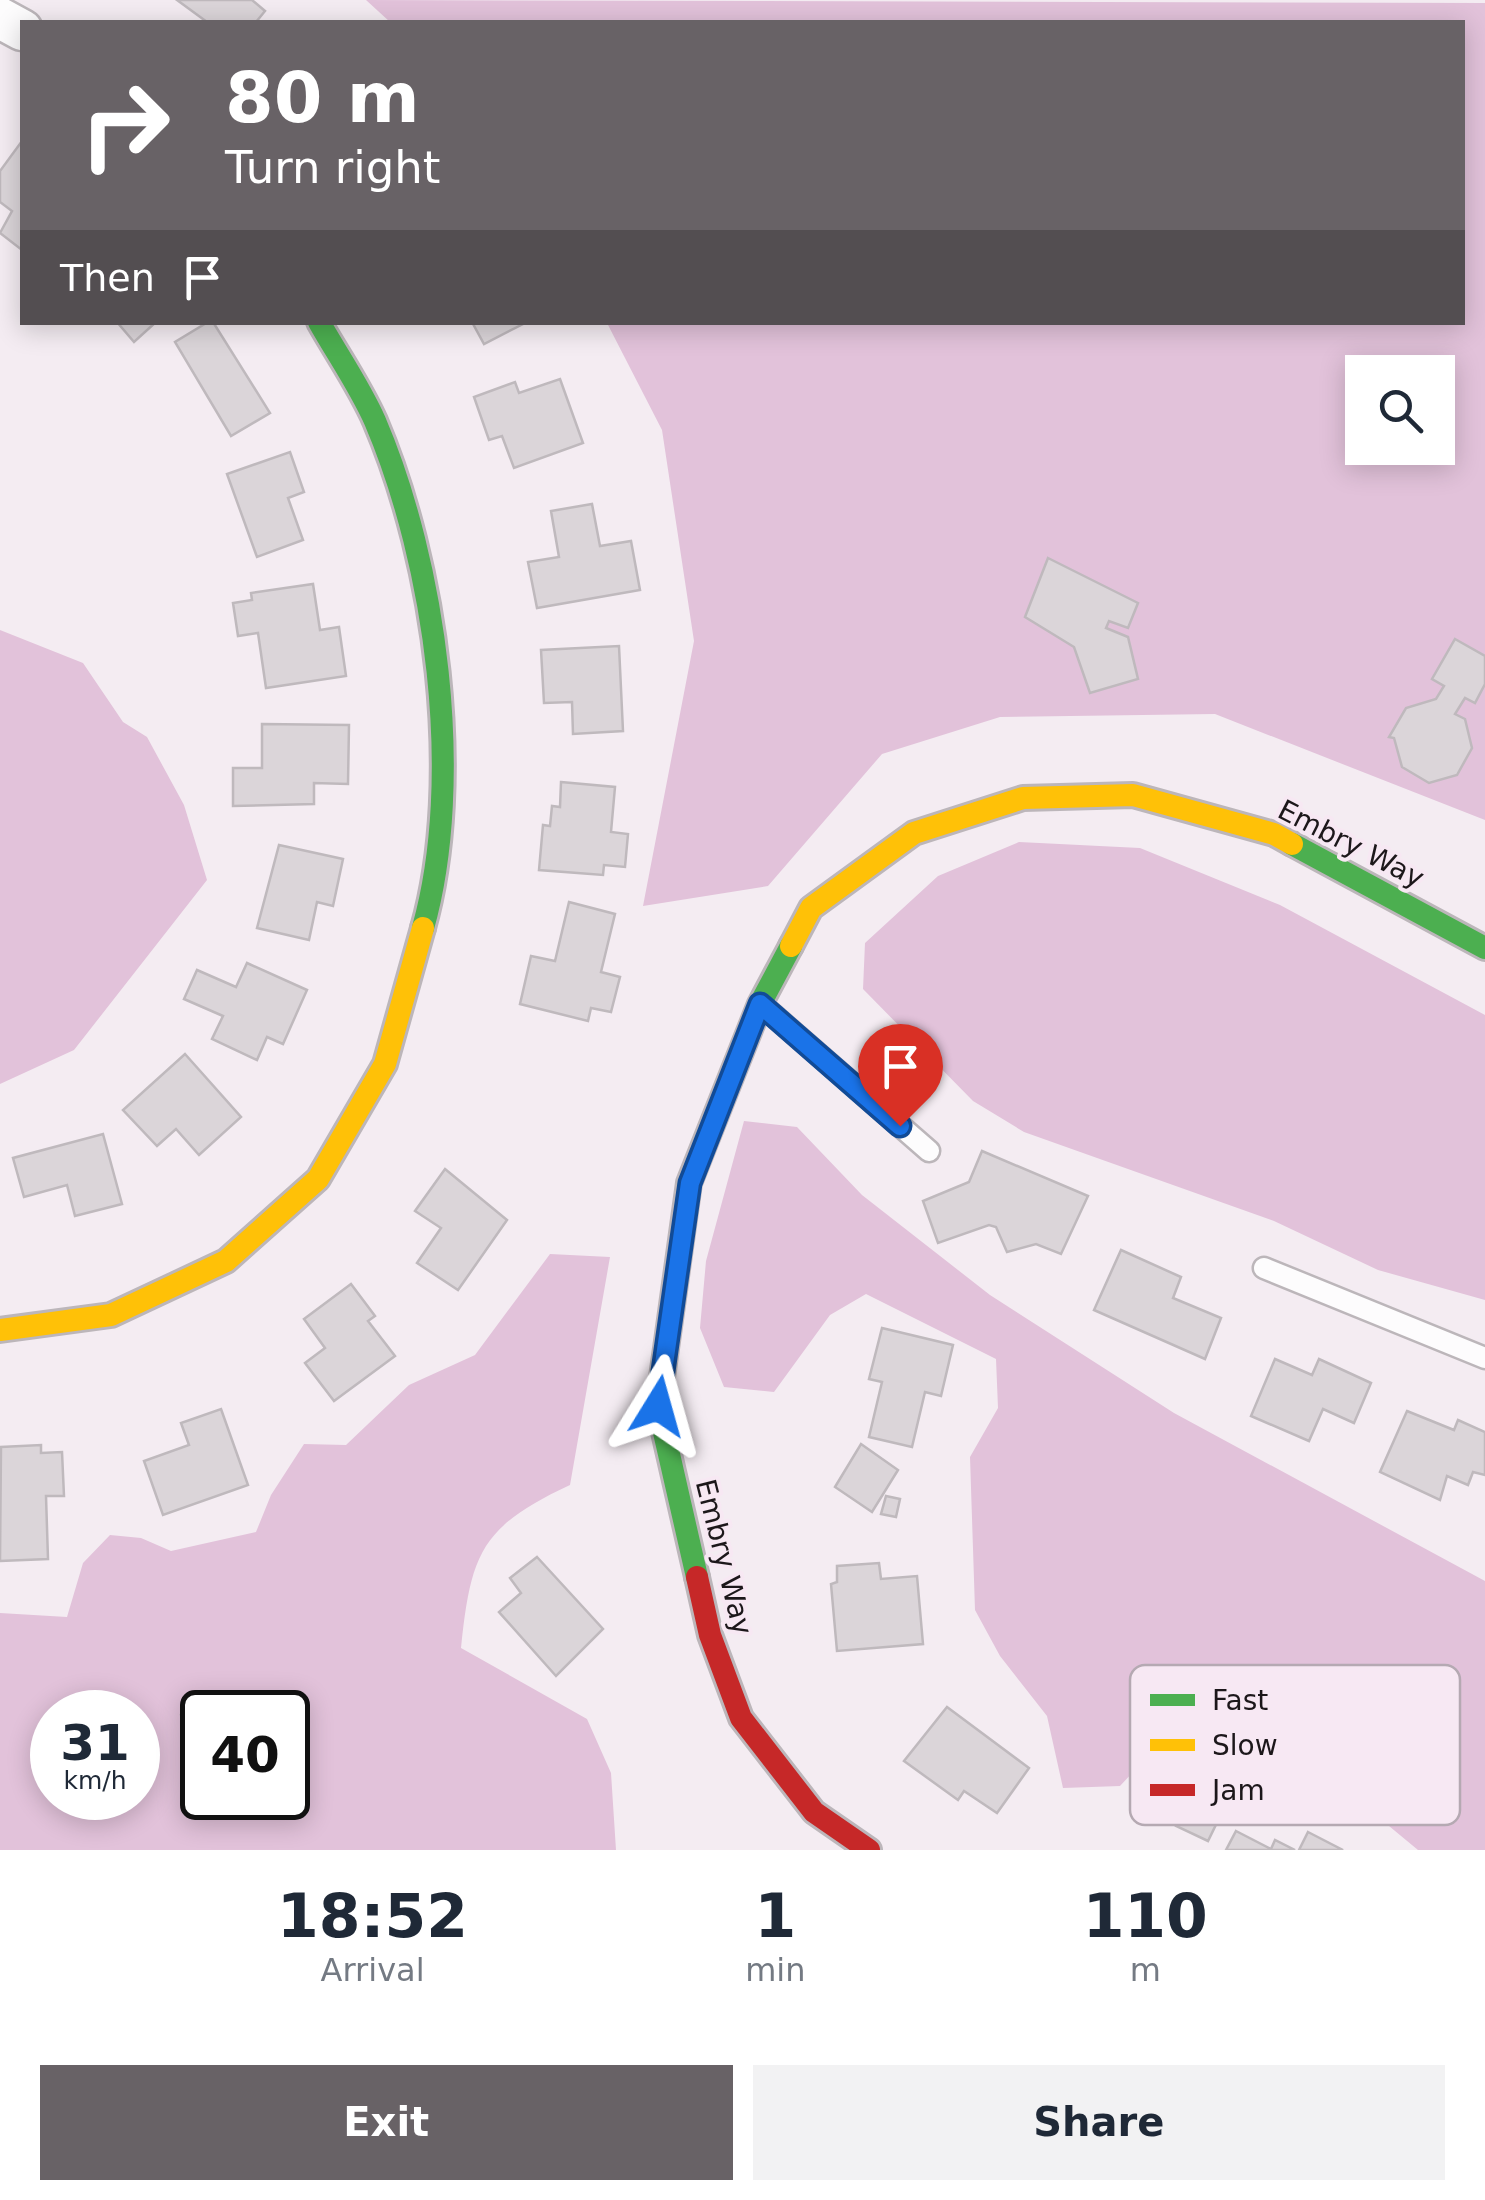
<!DOCTYPE html>
<html lang="en">
<head>
<meta charset="utf-8">
<style>
  body { margin:0; font-family:"DejaVu Sans",sans-serif; background:#f2f2f3; color:#1f2937; height:100vh; display:flex; flex-direction:column; font-size:38px; white-space:nowrap }
  * { box-sizing:border-box; margin:0 }
  p { font-size:32px; color:#747a83 }
  .icon { flex:none; width:55px; height:55px; fill:none; stroke:currentColor; stroke-width:2; stroke-linecap:round; stroke-linejoin:round }
  .map { position:relative; height:1850px; overflow:hidden }
  .sheet { display:flex; flex-direction:column; background:#fff; flex:1 }
  .sheet>* { flex:none }
  .top-card { position:absolute; left:20px; top:20px; width:1445px; height:305px; border-radius:0px; box-shadow:0 5px 25px #0003; background:#686266; color:#fff; overflow:hidden }
  .buttons { position:absolute; left:1345px; top:355px; display:grid; gap:20px }
  .buttons a { display:grid; place-items:center; width:110px; height:110px; border-radius:0px; background:#fff; box-shadow:0 5px 25px #0003; font-size:50px }
  .speed { position:absolute; left:30px; top:1690px; display:flex; gap:20px; font-size:50px; font-weight:700; text-align:center }
  .speed>* { display:grid; place-content:center; width:130px; height:130px; border-radius:50%; background:#fff; box-shadow:0 5px 25px #0003; line-height:1 }
  .speed small { font-size:25px; font-weight:400 }
  .speed .limit { border:5px solid #111; border-radius:15px; background:#fff; color:#111 }
  .pin { position:absolute; display:grid; place-items:center; width:85px; height:85px; color:#fff; margin:-102px -42px; border-radius:50% 50% 50% 0; rotate:-45deg; box-shadow:0 0 10px #0007 }
  .pin .icon { rotate:45deg }
  .me { position:absolute; width:110px; margin:-55px; rotate:8deg; stroke-linejoin:round; filter:drop-shadow(0 0 8px #0008) }
  .turn { display:flex; align-items:center; gap:35px; height:210px; padding:0 40px; font-size:45px }
  .turn .icon { width:130px; height:130px; stroke-width:2.5 }
  .turn b { display:block; font-size:70px; line-height:85px }
  .then { display:flex; align-items:center; height:95px; padding:0 40px; background:#0003; gap:20px; font-size:38px }
  .eta { display:flex; justify-content:space-evenly; align-items:center; height:170px; text-align:center }
  .eta b { font-size:60px; font-weight:800; line-height:70px }
  .cta { display:flex; gap:20px; margin-top:auto; padding:20px 40px }
  .cta a { flex:1; height:115px; border-radius:0px; background:#686266; color:#fff; font-size:40px; font-weight:800; line-height:115px; text-align:center }
  .cta a+a { background:#f2f2f3; color:#1f2937 }
  .map>svg:first-child { display:block }
  .forest { fill:#e2c2da; fill-rule:evenodd }
  .building { fill:#dbd5d9; stroke:#bfb9bd; stroke-width:2.5 }
  .lines { fill:none; stroke-linecap:round; stroke-linejoin:round }
  .lane-casing { stroke:#bcb6ba; stroke-width:25 }
  .street-casing { stroke:#bcb6ba; stroke-width:45 }
  .fast-casing { stroke:#bcb6ba; stroke-width:28 }
  .slow-casing { stroke:#bcb6ba; stroke-width:28 }
  .jam-casing { stroke:#bcb6ba; stroke-width:28 }
  .lane { stroke:#fdfcfd; stroke-width:20 }
  .street { stroke:#fdfcfd; stroke-width:40 }
  .fast { stroke:#4caf50; stroke-width:22 }
  .slow { stroke:#ffc107; stroke-width:22 }
  .jam { stroke:#c62828; stroke-width:22 }
  .route-casing { stroke:#114b97; stroke-width:25 }
  .route { stroke:#1a73e8; stroke-width:18 }
  .labels { text-anchor:middle; dominant-baseline:central; stroke-width:8; stroke-linejoin:round; paint-order:stroke }
  .street-label { font-size:28px; fill:#1c171a; stroke:#f7e8f3 }
  .key { fill:#f7e8f3; stroke:#b5a9b2; stroke-width:2.5 }
  .key-label { font-size:28px; fill:#1c171a }
</style>
</head>
<body>
<div class="map">
<svg width="1485" height="1850" viewBox="0 0 1485 1850">
  <rect width="100%" height="100%" fill="#f4ecf2"/>
  <g class="forest">
    <path d="M366,0l1119,3v817l-270,-106 -215,3 -118,37 -114,132 -125,20 51,-265 -32,-211 -55,-107 855,-1v-300h-1072zM1362,372h76v76h-76z"/>
    <path d="M0,630l83,33 40,59 24,15 37,68 23,75 -133,170 -74,34z"/>
    <path d="M1019,842l121,6 140,57 205,110v285l-107,-30 -104,-49 -250,-89 -51,-31 -110,-112 2,-46 73,-67z"/>
    <path d="M744,1121l53,6 65,68 128,100 184,118 311,168v269h-67l-29,-24 -38,-48 -58,-35 -130,-23 -14,35 -29,31 -57,2 -16,-72 -47,-60 -25,-46 -5,-153 28,-49 -2,-49 -130,-65 -36,21 -56,77 -50,-5 -24,-59 6,-67z"/>
    <path d="M550,1254l60,3 -40,228c-90,42 -99,69 -109,163l126,71 24,54 5,77h-616v-237l67,4 16,-54 27,-28 31,3 30,13 85,-19 15,-37 33,-51 42,1 63,-60 66,-30zM52,1712h86v86h-86zM202,1712h86v86h-86z"/>
  </g>
  <g class="building">
    <path d="M177,0h75l13,11 -9,11h-49z"/>
    <path d="M22,141v109l-22,-17 12,-22 -12,-9v-31z"/>
    <path d="M117,322h39l-22,20z"/>
    <path d="M208,322h5l57,91 -39,23 -56,-94z"/>
    <path d="M472,322h53v1l-41,21z"/>
    <path d="M560,379l23,64 -69,25 -12,-32 -13,4 -15,-43 41,-15 4,11z"/>
    <path d="M290,452l14,40 -16,6 15,42 -46,17 -30,-83z"/>
    <path d="M592,504l8,42 31,-5 9,49 -103,18 -9,-46 31,-5 -8,-46z"/>
    <path d="M1048,558l90,45 -10,25 -19,-7 -3,7 22,9 10,42 -48,14 -16,-46 -49,-30z"/>
    <path d="M313,584l7,46 19,-3 7,49 -80,12 -8,-55 -20,3 -5,-33 19,-3 -1,-7z"/>
    <path d="M1455,639l30,17v28l-10,19 -10,-5 -10,16 10,5 7,29 -15,27 -28,8 -27,-16 -8,-29 -5,-1 17,-29 30,-9 8,-13 -12,-7z"/>
    <path d="M619,646l4,85 -50,3 -1,-32 -28,1 -3,-53z"/>
    <path d="M262,724l87,1 -1,59 -34,-1v21l-81,2v-38h29z"/>
    <path d="M561,782l54,5 -4,45 17,2 -3,33 -21,-2 -1,10 -64,-5 4,-45 7,1 2,-20 8,1z"/>
    <path d="M279,845l64,14 -10,47 -16,-4 -8,38 -52,-12z"/>
    <path d="M569,902l46,12 -14,58 19,5 -9,35 -20,-4 -3,13 -68,-17 11,-48 24,5z"/>
    <path d="M247,963l60,27 -24,54 -16,-7 -10,23 -45,-21 11,-23 -39,-17 13,-29 39,17z"/>
    <path d="M185,1054l56,63 -42,38 -23,-26 -19,17 -34,-36z"/>
    <path d="M103,1134l19,70 -47,12 -8,-31 -43,12 -11,-39z"/>
    <path d="M982,1151l106,45 -27,58 -25,-10 -29,8 -11,-25 -7,-2 -51,18 -15,-42 46,-19z"/>
    <path d="M445,1169l62,51 -49,70 -41,-27 24,-35 -26,-17z"/>
    <path d="M1121,1250l60,27 -8,21 48,20 -16,41 -111,-49z"/>
    <path d="M351,1284l24,32 -7,5 27,35 -61,45 -29,-38 20,-15 -21,-29z"/>
    <path d="M882,1328l71,17 -12,51 -16,-4 -13,55 -43,-10 13,-55 -13,-3z"/>
    <path d="M1275,1359l37,16 7,-16 52,24 -17,40 -31,-14 -14,32 -58,-25z"/>
    <path d="M221,1409l27,76 -85,30 -19,-54 45,-16 -8,-22z"/>
    <path d="M1407,1411l47,19 4,-10 27,12v43l-12,-3 -5,13 -21,-9 -7,24 -60,-28z"/>
    <path d="M861,1444l37,26 -26,42 -37,-25z"/>
    <path d="M41,1445v8l21,-1 2,44h-18l2,63 -48,2 1,-114z"/>
    <path d="M886,1496l14,3 -4,18 -15,-3z"/>
    <path d="M537,1557l66,72 -47,47 -57,-64 22,-19 -11,-15z"/>
    <path d="M879,1563l2,16 36,-3 6,68 -86,7 -6,-67 6,-2v-16z"/>
    <path d="M947,1707l82,61 -32,45 -33,-22 -6,9 -54,-39z"/>
    <path d="M193,1709l9,18v8l-8,5 -13,-25z"/>
    <path d="M1214,1748l32,15 -38,78 -32,-15z"/>
    <path d="M1236,1831l35,18 4,-9 20,10h-69z"/>
    <path d="M1308,1832l35,18h-44z"/>
  </g>
  <g class="lines">
    <defs>
      <g id="lane">
        <path d="M764,1007l165,144"/>
        <path d="M1264,1268l221,90"/>
      </g>
      <path id="street" d="M0,18l22,12"/>
      <g id="fast">
        <path d="M319,322c18,32 41,65 56,99 61,143 90,357 48,507"/>
        <path d="M1292,844l193,104"/>
        <path d="M697,1577l-39,-171 31,-223 71,-179 31,-58"/>
      </g>
      <g id="slow">
        <path d="M791,946l20,-38 103,-75 109,-35 110,-3 141,39 18,10"/>
        <path d="M0,1330l111,-15 115,-54 92,-82 67,-115 38,-136"/>
      </g>
      <path id="jam" d="M697,1577l13,58 31,83 73,94 55,38"/>
    </defs>
    <use href="#lane" class="lane-casing"/>
    <use href="#street" class="street-casing"/>
    <use href="#fast" class="fast-casing"/>
    <use href="#slow" class="slow-casing"/>
    <use href="#jam" class="jam-casing"/>
    <use href="#lane" class="lane"/>
    <use href="#street" class="street"/>
    <use href="#fast" class="fast"/>
    <use href="#slow" class="slow"/>
    <use href="#jam" class="jam"/>
  </g>
  <g class="lines">
    <defs>
      <path id="route" d="M658,1406l32,-223 70,-179 140,122"/>
    </defs>
    <use href="#route" class="route-casing"/>
    <use href="#route" class="route"/>
  </g>
  <g class="labels">
    <g class="street-label">
      <text transform="translate(1351 844) rotate(27)">Embry Way</text>
      <text transform="translate(724 1557) rotate(76)">Embry Way</text>
    </g>
  </g>
  <rect x="1130" y="1665" width="330" height="160" rx="15" class="key"/>
  <rect x="1150" y="1694" width="45" height="12" fill="#4caf50"/>
  <rect x="1150" y="1739" width="45" height="12" fill="#ffc107"/>
  <rect x="1150" y="1784" width="45" height="12" fill="#c62828"/>
  <g class="key-label">
    <text x="1212" y="1710">Fast</text>
    <text x="1212" y="1755">Slow</text>
    <text x="1212" y="1800">Jam</text>
  </g>
</svg>
<div class="buttons">
<a><svg class="icon" aria-label="search" viewBox="0 0 24 24"><circle cx="10" cy="10" r="6"/><path d="M15 15l6 6"/></svg></a>
</div>
<div class="speed"><div>31<small>km/h</small></div><div class="limit">40</div></div>
<div class="pin" style="left:900px;top:1126px;background:#d93025"><svg class="icon" aria-label="arrive" viewBox="0 0 24 24"><path d="M6 21V4h12l-3 4 3 4H6"/></svg></div>
<svg class="me" style="left:658px;top:1406px" viewBox="-20 -20 40 40"><path d="M0-17L14 15 0 8-14 15z" fill="#1a73e8" stroke="#fff" stroke-width="4"/></svg>
<div class="top-card">
<div class="turn"><svg class="icon" aria-label="right" viewBox="0 0 24 24"><path d="M7 20v-9h11M14 6l5 5-5 5"/></svg><div><b>80 m</b>Turn right</div></div>
<div class="then">Then<svg class="icon" aria-label="arrive" viewBox="0 0 24 24"><path d="M6 21V4h12l-3 4 3 4H6"/></svg></div>
</div>
</div>
<section class="sheet">
<div class="eta">
<div><b>18:52</b><p>Arrival</p></div>
<div><b>1</b><p>min</p></div>
<div><b>110</b><p>m</p></div>
</div>
<div class="cta"><a>Exit</a><a>Share</a></div>
</section>
</body>
</html>
